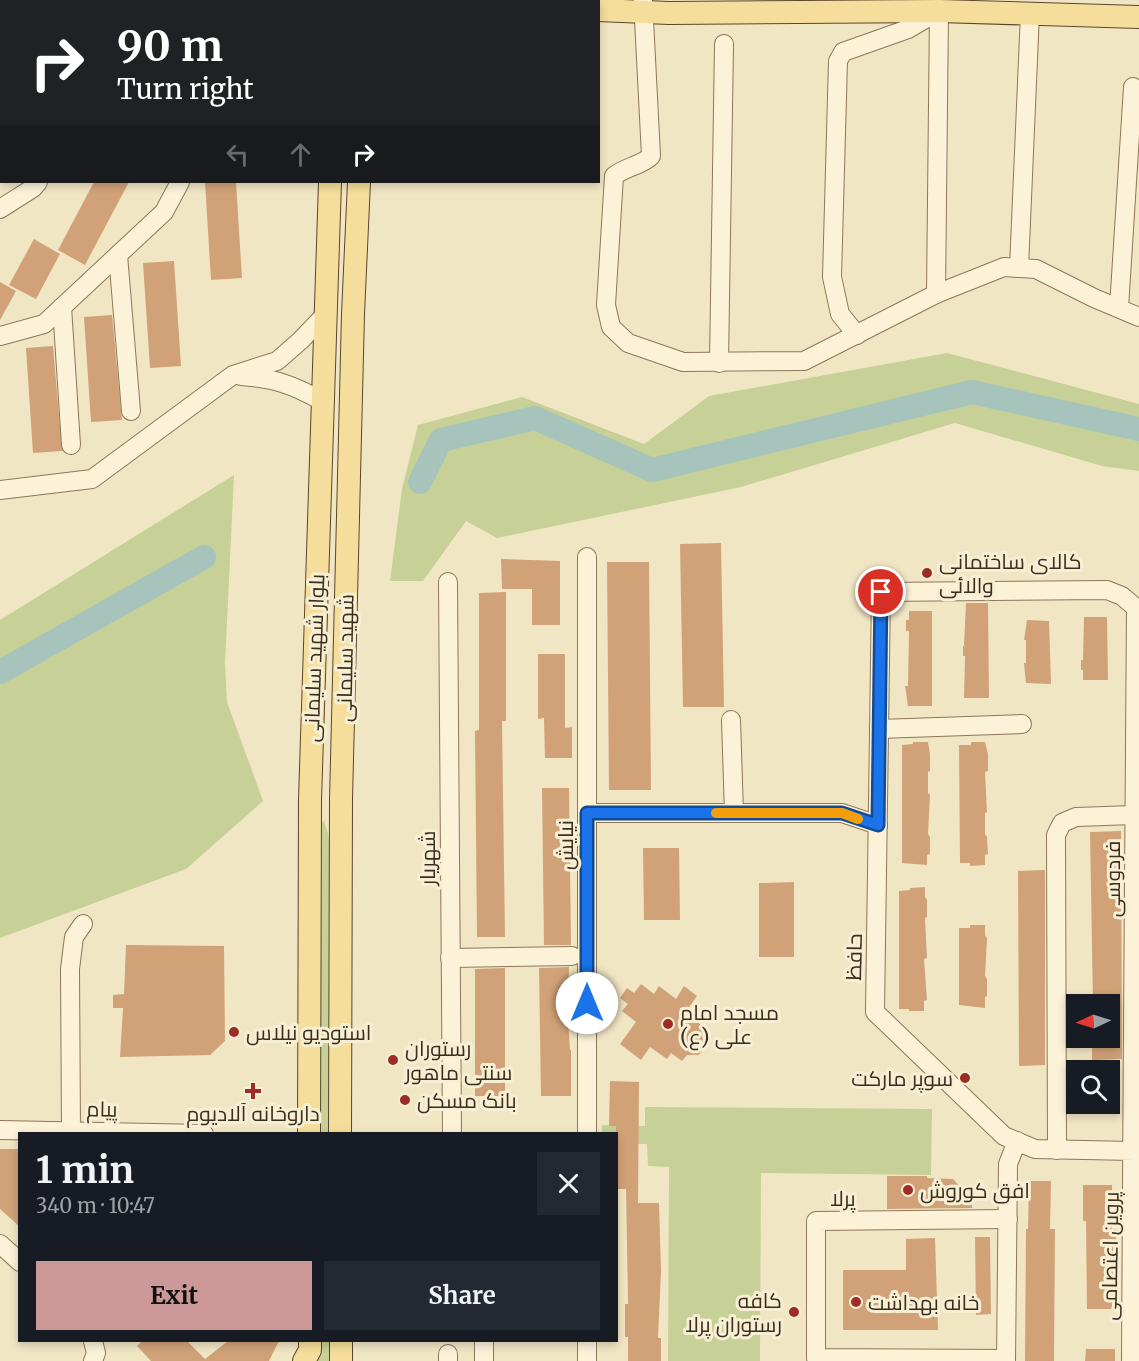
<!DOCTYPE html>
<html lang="en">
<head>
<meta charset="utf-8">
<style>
  body { margin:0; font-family:Merriweather,Cairo,serif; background:#242831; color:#f1f3f6; height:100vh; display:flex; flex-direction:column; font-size:22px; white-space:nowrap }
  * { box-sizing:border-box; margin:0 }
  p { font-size:20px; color:#9ea1a6 }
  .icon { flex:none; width:33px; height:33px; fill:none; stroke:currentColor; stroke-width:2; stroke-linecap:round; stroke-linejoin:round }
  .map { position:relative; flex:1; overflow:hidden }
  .side { position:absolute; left:18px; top:1132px; width:600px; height:210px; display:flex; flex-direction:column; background:#171b24; border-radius:0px; box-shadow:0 3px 9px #0003 }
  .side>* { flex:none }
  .top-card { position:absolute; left:0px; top:0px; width:600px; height:183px; box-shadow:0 3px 9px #0003; background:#202124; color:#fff; overflow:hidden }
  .needle { width:39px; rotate:266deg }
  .buttons { position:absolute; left:1066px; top:994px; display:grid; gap:12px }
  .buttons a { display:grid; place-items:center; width:54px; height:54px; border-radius:0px; background:#171b24; box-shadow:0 3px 9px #0003; font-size:30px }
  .pin { position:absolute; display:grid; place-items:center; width:51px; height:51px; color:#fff; margin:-26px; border:3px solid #fff; border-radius:50%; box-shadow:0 2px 6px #0007 }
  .me { position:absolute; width:66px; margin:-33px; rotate:0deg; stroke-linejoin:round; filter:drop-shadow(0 0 4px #0008) }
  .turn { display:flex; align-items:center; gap:21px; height:126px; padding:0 18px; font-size:27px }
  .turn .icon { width:78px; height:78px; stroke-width:2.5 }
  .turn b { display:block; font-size:42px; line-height:51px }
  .lanes { display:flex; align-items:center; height:57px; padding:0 18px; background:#0003; justify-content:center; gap:30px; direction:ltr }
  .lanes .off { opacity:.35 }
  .round { display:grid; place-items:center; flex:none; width:63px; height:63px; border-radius:0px; background:#242831 }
  .head { display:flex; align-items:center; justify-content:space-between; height:102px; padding:0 18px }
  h1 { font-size:36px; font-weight:700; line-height:45px }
  .cta { display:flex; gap:12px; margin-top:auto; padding:12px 18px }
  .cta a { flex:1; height:69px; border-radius:0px; background:#cc9998; color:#111; font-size:24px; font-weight:700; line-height:69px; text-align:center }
  .cta a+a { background:#242831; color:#f1f3f6 }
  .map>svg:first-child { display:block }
  .green { fill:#c6d097 }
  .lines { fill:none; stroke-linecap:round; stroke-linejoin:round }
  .river { stroke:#a6c4bc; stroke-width:24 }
  .building { fill:#d1a278 }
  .minor-casing { stroke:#8d7759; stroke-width:20 }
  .major-casing { stroke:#5a452e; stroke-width:24 }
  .minor { stroke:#fbf2d8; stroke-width:18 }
  .major { stroke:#f5de9b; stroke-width:22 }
  .route-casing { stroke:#114b97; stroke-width:15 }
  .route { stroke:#1a73e8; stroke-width:10 }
  .slow { stroke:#f59e0b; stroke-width:10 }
  .poi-dot { fill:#9f2b26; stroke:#f7efd4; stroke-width:2 }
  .labels { text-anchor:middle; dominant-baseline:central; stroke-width:6; stroke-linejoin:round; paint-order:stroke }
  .poi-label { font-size:21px; fill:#3c2e1e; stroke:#f7efd4; text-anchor:start }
  .street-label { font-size:21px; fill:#3c2e1e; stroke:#f7efd4 }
</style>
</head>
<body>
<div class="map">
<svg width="1139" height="1361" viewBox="0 0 1139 1361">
  <rect width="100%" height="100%" fill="#f1e6c4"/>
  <g class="green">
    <path d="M947,353l192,51v67l-37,-5 -147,-43 -214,64 -244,51 -31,-17 -43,60h-33l12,-92 16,-64 104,-28 122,47 65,-48z"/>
    <path d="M234,475l-9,188 2,39 36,99 -77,68 -186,69v-318z"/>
    <path d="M324,821l4,12 3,30v271h-13l1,-311z"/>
    <path d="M645,1107l287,2 -1,66 -170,-2 -1,188h-92l1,-194 -21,-1 -1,-22h-30l-1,-10h-14v-9l43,1z"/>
    <path d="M318,1341h13v20h-20z"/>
  </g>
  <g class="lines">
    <g class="river">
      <path d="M420,482l21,-42 94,-22 117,52 320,-78 167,37"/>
      <path d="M0,672l204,-115"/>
    </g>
  </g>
  <g class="building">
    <path d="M94,182h35l-44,83 -27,-15z"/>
    <path d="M205,182h31l6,96 -31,2z"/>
    <path d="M34,239l26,15 -24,45 -27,-14z"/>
    <path d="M174,261l7,105 -31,2 -7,-105z"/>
    <path d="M0,282l16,9 -16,29z"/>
    <path d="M112,315l10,105 -31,2 -7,-105z"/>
    <path d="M53,346l9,105 -29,2 -7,-105z"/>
    <path d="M721,543l3,164h-41l-3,-163z"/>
    <path d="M501,559l59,2v64h-28v-36h-30z"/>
    <path d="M607,562h42l2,228h-42z"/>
    <path d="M506,592v129h-4l3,216h-28l-2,-206 4,-1v-137z"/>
    <path d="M966,603h22l1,95h-25l1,-42h-2v-10h1z"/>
    <path d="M909,611h23v95h-24l-3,-20h3l1,-55h-3v-11h3z"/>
    <path d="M1084,617h23l1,63h-25v-10h-2v-10h2z"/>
    <path d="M1027,620l22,1 2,63 -25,-1 -2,-20h2v-23h-2z"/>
    <path d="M538,654h27v74l7,-1v31h-27l-1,-40 -6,1z"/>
    <path d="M913,742h15l2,12v17l-2,1v21l2,2 -2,39 2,3v17l-3,1v10l-25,-2v-118l11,-1z"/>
    <path d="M971,742h14l3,12v17l-3,1 2,40 -2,1v21l2,3 1,17 -3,1v10l-15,1v-3h-10l-1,-118h12z"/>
    <path d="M542,788h27l2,157h-27z"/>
    <path d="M1121,831l1,228 -30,1v-22h18v-33h-17l-3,-173z"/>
    <path d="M643,848h36l1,72h-36z"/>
    <path d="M1045,870v195l-26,1 -1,-195z"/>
    <path d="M794,882v75h-35v-74z"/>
    <path d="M925,887v10l2,3v17l-2,1 2,40 -3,1 3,41 -3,1v10h-15v-2h-10v-118l11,-1v-2z"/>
    <path d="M970,925h15v10l2,3 -2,38 2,3v17l-2,1v11l-26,-3v-77h11z"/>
    <path d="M126,945l98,1 1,95 -15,14 -90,2 3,-49h-10v-13l11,-1z"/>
    <path d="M569,967l-1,52 2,31h1v46h-30l-2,-128z"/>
    <path d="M505,968v128h-30v-127z"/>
    <path d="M641,984l13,10 5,-8 17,13 8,-13 13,10 -12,17 19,14 -2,9 3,10 -6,9h-12l-5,6 -11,-8 -4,6 -17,-12 -9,13 -21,-16 16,-22 -14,-11 6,-7 -8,-6 7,-10 7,5z"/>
    <path d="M610,1081l29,1 -1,121h21l2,68 -3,67h3v23h-33v-24h-3v-33h3l-2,-115h-10v-63h-7z"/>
    <path d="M0,1149h20v78l-20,-18z"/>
    <path d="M887,1176h40v2l26,1 19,21v8l-85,1z"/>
    <path d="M1029,1181h22l-1,48h5l-1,132h-29l1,-132h2z"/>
    <path d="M1083,1185h29v44h4v80h-29l-1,-88h-3z"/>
    <path d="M975,1237h15l1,77 -15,1z"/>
    <path d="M935,1238l3,92h-95v-60h63v-31z"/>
    <path d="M142,1341h45l18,18 23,-18h51l-10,20h-118l-14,-15z"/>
    <path d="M1086,1349h29v12h-30z"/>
  </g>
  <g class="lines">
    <defs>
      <g id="minor">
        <path d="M27,0v2"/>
        <path d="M212,0v2"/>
        <path d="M643,0l8,156c-8,9 -26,11 -37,20l-8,129 5,22 17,16 55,19 121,-1 132,-67 68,-27 32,2 58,29 45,19"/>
        <path d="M123,2v-2"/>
        <path d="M0,61l2,-2"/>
        <path d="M0,85l2,2"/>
        <path d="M0,209l33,-21 5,-6"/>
        <path d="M118,255l13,156"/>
        <path d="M1019,268l11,-255"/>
        <path d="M936,294l3,-283"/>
        <path d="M62,307l9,138"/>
        <path d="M1119,308l14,-221"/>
        <path d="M857,335l-17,-21 -8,-37 6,-216 5,-9 65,-23 31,-18"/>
        <path d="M0,336l44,-12 120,-112 16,-30"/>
        <path d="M719,363l5,-319"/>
        <path d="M241,376c33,2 52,9 81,25"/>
        <path d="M0,490l92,-11 141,-104 44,-14 23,-20 25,-26"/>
        <path d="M587,557v577"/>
        <path d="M448,582l4,552"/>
        <path d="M731,720l3,93"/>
        <path d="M879,729l143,-5"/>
        <path d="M587,813h255l36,12"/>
        <path d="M450,958l122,-2"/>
        <path d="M0,1130l204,4"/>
        <path d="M71,1131l-1,-162 4,-32 9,-13"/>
        <path d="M1057,1150l-1,-315 6,-12 14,-6 58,-2"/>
        <path d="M0,1244l20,18"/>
        <path d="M93,1341l3,12 -3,8"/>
        <path d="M448,1354v7"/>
        <path d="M1006,1359l-190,-1v-137l192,-2"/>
        <path d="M484,1361v-20"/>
        <path d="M587,1361v-20"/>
        <path d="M1006,1361l2,-197 9,-23"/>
        <path d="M1131,1361c2,-251 2,-502 5,-753l-14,-12 -15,-6 -226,2 -6,420 129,124 31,13 98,2 6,1"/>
      </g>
      <g id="major">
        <path d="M331,0v2"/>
        <path d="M375,0l4,2"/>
        <path d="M598,10l71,3 270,-2 200,6"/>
        <path d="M309,1134l1,-334 20,-618"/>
        <path d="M340,1134l1,-334 12,-486 6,-132"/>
        <path d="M341,1341v20"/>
        <path d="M304,1361l6,-11v-9"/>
      </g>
    </defs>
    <use href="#minor" class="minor-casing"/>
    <use href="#major" class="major-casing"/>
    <use href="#minor" class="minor"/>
    <use href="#major" class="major"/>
  </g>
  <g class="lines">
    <defs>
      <path id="route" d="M587,1003v-190h255l36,12 3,-233"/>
    </defs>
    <use href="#route" class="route-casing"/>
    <use href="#route" class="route"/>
    <path class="slow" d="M716,813h126l16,6"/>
  </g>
  <g class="poi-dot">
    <circle cx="927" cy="573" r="6"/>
    <circle cx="668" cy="1024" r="6"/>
    <circle cx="234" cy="1032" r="6"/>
    <circle cx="393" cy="1060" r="6"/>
    <circle cx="965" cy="1078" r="6"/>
    <path d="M250 1082h6v6h6v6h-6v6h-6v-6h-6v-6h6z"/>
    <circle cx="405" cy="1100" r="6"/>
    <circle cx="908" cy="1190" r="6"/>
    <circle cx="856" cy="1302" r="6"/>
    <circle cx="794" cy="1312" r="6"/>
  </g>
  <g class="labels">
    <g class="poi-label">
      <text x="939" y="561">کالای ساختمانی<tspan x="939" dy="24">والائی</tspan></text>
      <text x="680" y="1012">مسجد امام<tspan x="680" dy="24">علی (ع)</tspan></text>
      <text x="246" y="1032">استودیو نیلاس</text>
      <text x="405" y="1048">رستوران<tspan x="405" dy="24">سنتی ماهور</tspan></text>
      <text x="953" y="1078" text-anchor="end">سوپر مارکت</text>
      <text x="417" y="1100">بانک مسکن</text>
      <text x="253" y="1113" text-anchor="middle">داروخانه آلادیوم</text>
      <text x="920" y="1190">افق کوروش</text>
      <text x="782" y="1300" text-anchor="end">کافه<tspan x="782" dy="24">رستوران پرلا</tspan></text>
      <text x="868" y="1302">خانه بهداشت</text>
    </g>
    <g class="street-label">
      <text transform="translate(314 658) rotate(-88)">بلوار شهید سلیمانی</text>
      <text transform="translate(345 658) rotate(-89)">شهید سلیمانی</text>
      <text transform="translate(565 845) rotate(-90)">نیایش</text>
      <text transform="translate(427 858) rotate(-90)">شهریار</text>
      <text transform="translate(1112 879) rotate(-90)">فردوسی</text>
      <text transform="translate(854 957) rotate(-89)">حافظ</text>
      <text transform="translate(102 1109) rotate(1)">پیام</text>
      <text x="843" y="1198">پرلا</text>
      <text transform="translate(1110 1256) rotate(-89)">پروین اعتصامی</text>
    </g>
  </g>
</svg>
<div class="buttons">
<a><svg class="needle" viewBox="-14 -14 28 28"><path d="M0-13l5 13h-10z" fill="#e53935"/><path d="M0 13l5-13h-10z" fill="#9ea1a6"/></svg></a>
<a><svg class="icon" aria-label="search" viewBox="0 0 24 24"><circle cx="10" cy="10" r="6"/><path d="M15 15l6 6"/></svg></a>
</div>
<div class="pin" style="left:881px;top:592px;background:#d93025"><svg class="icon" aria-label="arrive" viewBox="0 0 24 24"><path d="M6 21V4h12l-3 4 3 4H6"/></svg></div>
<svg class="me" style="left:587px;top:1003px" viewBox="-20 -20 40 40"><circle r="19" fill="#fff"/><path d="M0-13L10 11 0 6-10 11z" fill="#1a73e8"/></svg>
<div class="top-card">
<div class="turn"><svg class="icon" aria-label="right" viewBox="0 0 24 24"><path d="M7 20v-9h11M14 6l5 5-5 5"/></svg><div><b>90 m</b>Turn right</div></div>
<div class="lanes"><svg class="icon off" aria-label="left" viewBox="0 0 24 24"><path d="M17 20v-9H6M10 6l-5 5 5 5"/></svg><svg class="icon off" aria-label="ahead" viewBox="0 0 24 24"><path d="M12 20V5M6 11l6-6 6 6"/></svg><svg class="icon" aria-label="right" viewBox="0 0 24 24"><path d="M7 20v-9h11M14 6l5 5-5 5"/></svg></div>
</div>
<section class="side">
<div class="head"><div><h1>1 min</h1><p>340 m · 10:47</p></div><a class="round"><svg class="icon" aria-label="close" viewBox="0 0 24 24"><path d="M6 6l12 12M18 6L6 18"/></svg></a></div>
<div class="cta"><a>Exit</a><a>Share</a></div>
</section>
</div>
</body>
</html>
